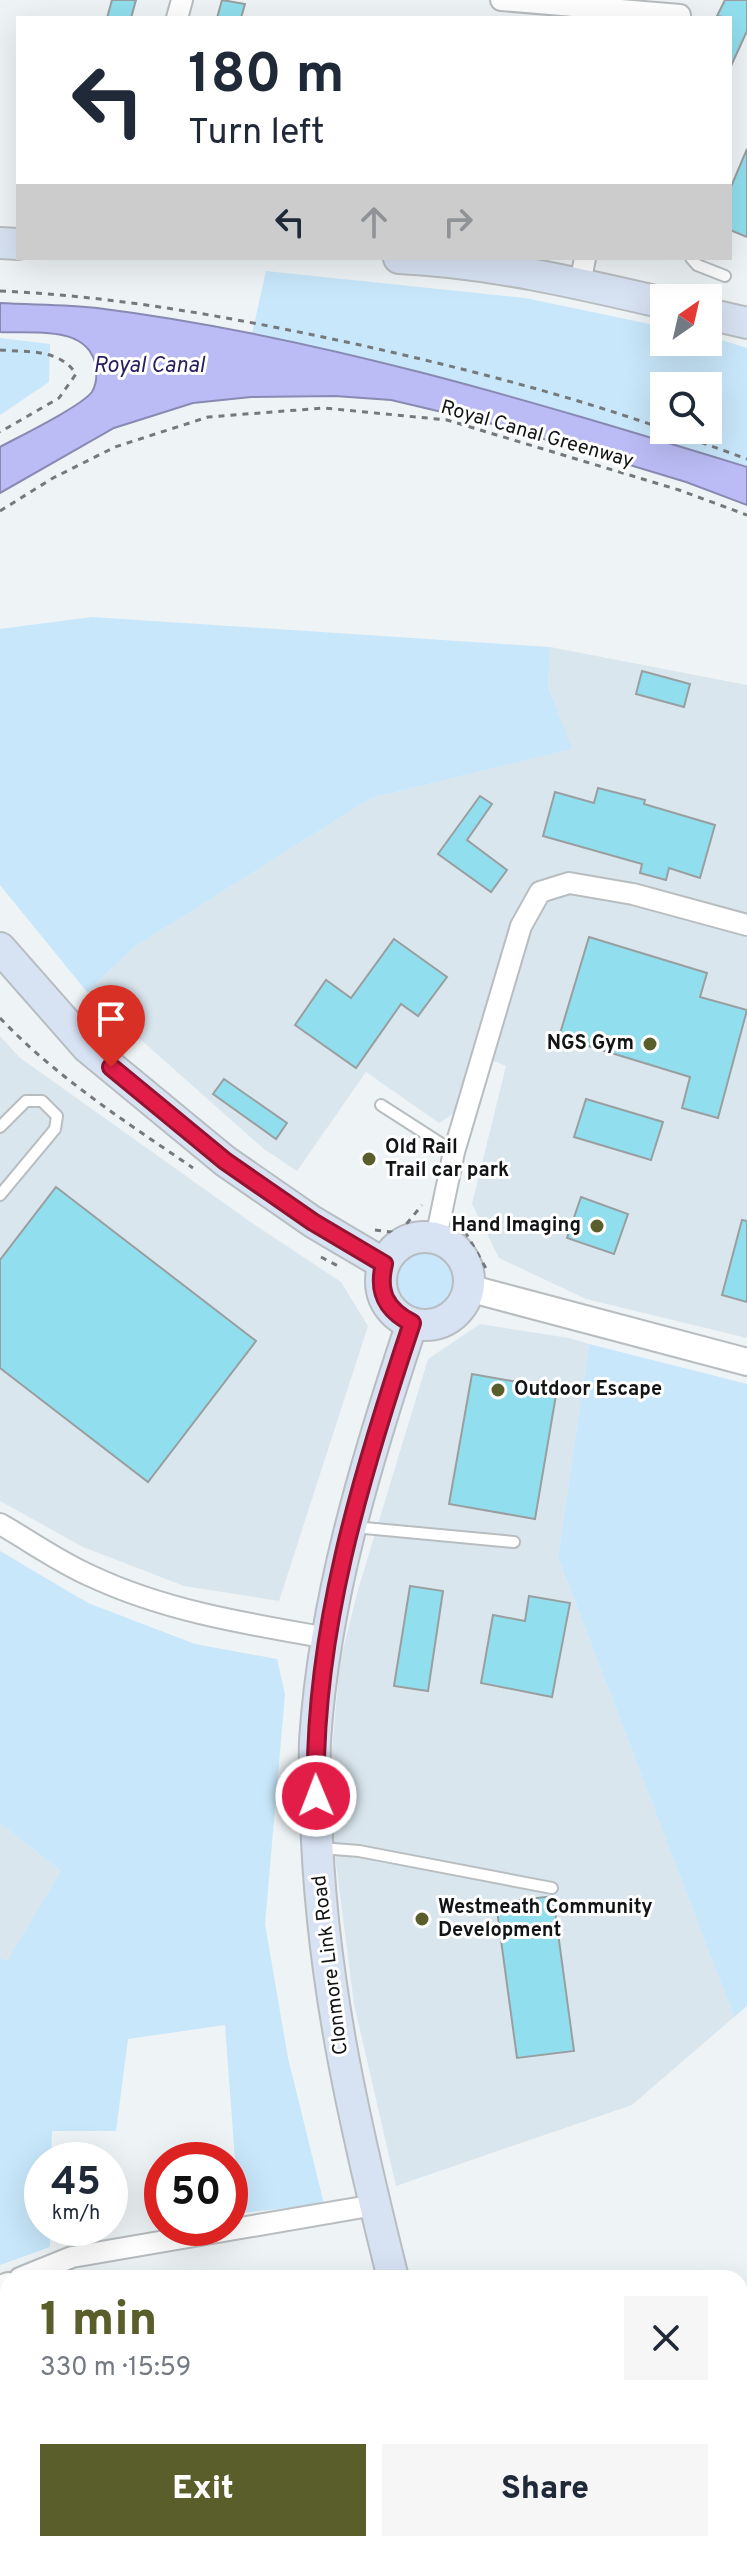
<!DOCTYPE html>
<html lang="en">
<head>
<meta charset="utf-8">
<style>
  body { margin:0; font-family:Overpass,sans-serif; background:#f6f6f7; color:#1f2937; height:100vh; display:flex; flex-direction:column; font-size:30px; white-space:nowrap }
  * { box-sizing:border-box; margin:0 }
  p { font-size:26px; color:#747a83 }
  .icon { flex:none; width:44px; height:44px; fill:none; stroke:currentColor; stroke-width:2; stroke-linecap:round; stroke-linejoin:round }
  .map { position:relative; flex:1; overflow:hidden }
  .side { position:absolute; left:0px; top:2270px; width:748px; height:282px; display:flex; flex-direction:column; background:#fff; border-radius:24px 24px 0 0; box-shadow:0 8px 32px #0002 }
  .side>* { flex:none }
  .banner { position:absolute; left:16px; top:16px; width:716px; height:244px; border-radius:0px; box-shadow:0 8px 32px #0002; background:#fff; color:#1f2937; overflow:hidden }
  .needle { width:52px; rotate:34deg }
  .tools { position:absolute; left:650px; top:284px; display:grid; gap:16px }
  .tools a { display:grid; place-items:center; width:72px; height:72px; border-radius:0px; background:#fff; box-shadow:0 8px 32px #0002; font-size:40px }
  .speed { position:absolute; left:24px; top:2142px; display:flex; gap:16px; font-size:40px; font-weight:700; text-align:center }
  .speed>* { display:grid; place-content:center; width:104px; height:104px; border-radius:50%; background:#fff; box-shadow:0 8px 32px #0002; line-height:1 }
  .speed small { font-size:20px; font-weight:400 }
  .speed .limit { border:12px solid #d22; background:#fff; color:#111 }
  .pin { position:absolute; display:grid; place-items:center; width:68px; height:68px; color:#fff; margin:-82px -34px; border-radius:50% 50% 50% 0; rotate:-45deg; box-shadow:0 0 8px #0007 }
  .pin .icon { rotate:45deg }
  .me { position:absolute; width:88px; margin:-44px; rotate:359deg; stroke-linejoin:round; filter:drop-shadow(0 0 6px #0008) }
  .turn { display:flex; align-items:center; gap:28px; height:168px; padding:0 40px; font-size:36px }
  .turn .icon { width:104px; height:104px; stroke-width:2.5 }
  .turn b { display:block; font-size:56px; line-height:68px }
  .lanes { display:flex; align-items:center; height:76px; padding:0 40px; background:#0003; justify-content:center; gap:40px; direction:ltr }
  .lanes .off { opacity:.35 }
  .round { display:grid; place-items:center; flex:none; width:84px; height:84px; border-radius:0px; background:#f6f6f7 }
  .head { display:flex; align-items:center; justify-content:space-between; height:136px; padding:0 40px }
  h1 { font-size:48px; font-weight:800; line-height:60px; color:#5a5e2b }
  .action { display:flex; gap:16px; margin-top:auto; padding:16px 40px }
  .action a { flex:1; height:92px; border-radius:0px; background:#5a5e2b; color:#fff; font-size:32px; font-weight:800; line-height:92px; text-align:center }
  .action a+a { background:#f6f6f7; color:#1f2937 }
  .map>svg:first-child { display:block }
  .built { fill:#dae6ee }
  .green { fill:#c8e7fa; fill-rule:evenodd }
  .water { fill:#bbbcf5; stroke:#888ab2; stroke-width:2 }
  .building { fill:#91dfee; stroke:#999fa0; stroke-width:2 }
  .lines { fill:none; stroke-linecap:round; stroke-linejoin:round }
  .service-casing { stroke:#b8bdc0; stroke-width:14 }
  .minor-casing { stroke:#b8bdc0; stroke-width:24 }
  .tertiary-casing { stroke:#b8bdc0; stroke-width:30 }
  .secondary-casing { stroke:#b8bdc0; stroke-width:34 }
  .path { stroke:#76797b; stroke-width:3; stroke-dasharray:6 6; stroke-linecap:butt }
  .service { stroke:#fff; stroke-width:10 }
  .minor { stroke:#fff; stroke-width:20 }
  .tertiary { stroke:#fff; stroke-width:26 }
  .secondary { stroke:#d7e2f3; stroke-width:30 }
  .route-casing { stroke:#92132f; stroke-width:20 }
  .route { stroke:#e11d48; stroke-width:14 }
  .poi-dot { fill:#5a5e2b; stroke:#fff; stroke-width:3 }
  .labels { text-anchor:middle; dominant-baseline:central; stroke-width:6; stroke-linejoin:round; paint-order:stroke }
  .street-label { font-size:20px; fill:#121415; stroke:#fff }
  .poi-label { font-size:20px; font-weight:bold; fill:#121415; stroke:#fff; text-anchor:start }
  .water-label { font-size:22px; font-style:italic; fill:#292060; stroke:#fff }
</style>
</head>
<body>
<div class="map">
<svg width="747" height="2551" viewBox="0 0 747 2551">
  <rect width="100%" height="100%" fill="#eef3f6"/>
  <g class="built">
    <path d="M550,647l197,38v653l-161,-39 -87,-41 -27,-54 34,-138 -30,-12 -14,54 -23,15 -73,-51 -69,99 -33,-22 -177,-157 46,-44 238,-150 200,-49 -23,-64z"/>
    <path d="M0,1036l19,21 233,166 89,59 27,44 -89,275 -95,-15 -101,-39 -83,-46z"/>
    <path d="M480,1324l89,14 20,6 -31,213 176,460 -102,88 -236,81 -42,-182 -24,-187 1,-56 9,-100 18,-71 70,-231z"/>
    <path d="M0,1823l61,48 -54,92 -7,-6z"/>
  </g>
  <g class="green">
    <path d="M266,271l259,27 139,29v15h44v-6l39,12v119l-249,-75 -246,-58zM664,386h44v44h-44z"/>
    <path d="M0,338l50,6 -1,38 -49,33z"/>
    <path d="M92,617l458,30 -2,39 24,63 -201,49 -238,150 -46,44 -87,-107v-256z"/>
    <circle cx="424" cy="1281" r="34"/>
    <path d="M589,1344l158,40v622l-13,11 -176,-460z"/>
    <path d="M0,1551l88,52 107,41 82,15 8,35 -20,230 23,134 36,146 -85,9 -14,-188 -97,14 -12,92h-64l-1,29h-9v68h8v19l-50,18v-308l7,5 54,-91 -61,-48z"/>
    <path d="M294,2544h129l1,7h-128z"/>
  </g>
  <path class="water" d="M0,303c32,2 65,1 97,5 222,28 437,94 650,159v38l-61,-23 -189,-57 -106,-25 -56,-4 -84,1 -58,6 -79,25 -114,65v-46c20,-11 80,-40 92,-55 4,-7 5,-17 4,-25 -7,-43 -64,-33 -96,-35z"/>
  <g class="building">
    <path d="M112,0h24l-5,18h-24z"/>
    <path d="M222,0l23,4 -4,14h-24z"/>
    <path d="M725,0h22v31l-17,37v-50l-13,-2z"/>
    <path d="M747,149v88l-17,-7v-41z"/>
    <path d="M642,671l48,13 -6,23 -48,-13z"/>
    <path d="M598,788l47,12 -1,4 71,21 -15,53 -31,-10 -3,12 -26,-7 2,-9 -99,-28 12,-44 39,11z"/>
    <path d="M480,796l12,8 -25,36 40,30 -16,22 -53,-38z"/>
    <path d="M589,937l118,36 -7,24 47,13 -29,108 -36,-10 8,-31 -131,-40z"/>
    <path d="M394,939l53,38 -29,39 -17,-12 -45,64 -61,-43 31,-45 25,18z"/>
    <path d="M224,1079l63,44 -11,16 -63,-45z"/>
    <path d="M586,1099l77,23 -12,38 -77,-23z"/>
    <path d="M56,1187l200,154 -108,141 -148,-114v-108z"/>
    <path d="M581,1197l47,17 -14,40 -47,-16z"/>
    <path d="M742,1220l5,1v81l-25,-7z"/>
    <path d="M472,1374l85,15 -22,130 -86,-15z"/>
    <path d="M410,1586l33,5 -15,100 -34,-5z"/>
    <path d="M529,1596l41,7 -18,94 -71,-14 12,-68 32,6z"/>
    <path d="M553,1896l21,155 -57,7 -21,-155z"/>
  </g>
  <g class="lines">
    <defs>
      <g id="service">
        <path d="M691,258l6,7 28,11"/>
        <path d="M381,1105l73,47"/>
        <path d="M0,1127l26,-26h16l15,15 -2,13 -55,66"/>
        <path d="M354,1527l160,15"/>
        <path d="M321,1848l38,3 193,37"/>
      </g>
      <g id="minor">
        <path d="M501,0l179,15"/>
        <path d="M177,18l5,-18"/>
        <path d="M580,284l5,-26"/>
        <path d="M436,1238l18,-86 67,-226 19,-34 29,-9 64,11 114,31"/>
        <path d="M0,1524c30,17 59,38 91,52 74,35 157,48 237,62"/>
        <path d="M20,2278l52,-21 303,-52"/>
        <path d="M0,2286l8,-3"/>
      </g>
      <path id="tertiary" d="M468,1288l279,74"/>
      <g id="secondary">
        <path d="M0,243l18,1"/>
        <path d="M399,258c89,4 179,25 265,45"/>
        <path d="M708,314l39,9"/>
        <path d="M0,948l88,100 137,113 88,61 71,42"/>
        <circle cx="425" cy="1281" r="44"/>
        <path d="M393,2278c-39,-156 -73,-303 -77,-465 0,-24 -2,-48 -1,-72 9,-142 52,-283 97,-418"/>
        <path d="M450,2544l1,7"/>
      </g>
    </defs>
    <use href="#service" class="service-casing"/>
    <use href="#minor" class="minor-casing"/>
    <use href="#tertiary" class="tertiary-casing"/>
    <use href="#secondary" class="secondary-casing"/>
    <g class="path">
      <path d="M0,291c116,5 229,26 342,50 109,24 217,51 322,88"/>
      <path d="M0,350c28,2 60,-1 76,24l-17,24 -59,34"/>
      <path d="M667,430l80,29"/>
      <path d="M0,511l53,-33 62,-31 93,-30 116,-9 123,12 232,70 68,25"/>
      <path d="M0,1018c56,59 126,104 193,150"/>
      <path d="M459,1221l28,49"/>
      <path d="M375,1230l24,3 23,-28"/>
      <path d="M321,1257l17,9"/>
    </g>
    <use href="#service" class="service"/>
    <use href="#minor" class="minor"/>
    <use href="#tertiary" class="tertiary"/>
    <use href="#secondary" class="secondary"/>
  </g>
  <g class="lines">
    <defs>
      <path id="route" d="M111,1067l114,94 88,61 71,42c-7,28 2,46 28,59 -51,152 -100,312 -96,473"/>
    </defs>
    <use href="#route" class="route-casing"/>
    <use href="#route" class="route"/>
  </g>
  <g class="poi-dot">
    <circle cx="650" cy="1044" r="8"/>
    <circle cx="369" cy="1159" r="8"/>
    <circle cx="597" cy="1226" r="8"/>
    <circle cx="498" cy="1390" r="8"/>
    <circle cx="422" cy="1919" r="8"/>
  </g>
  <g class="labels">
    <g class="street-label">
      <text transform="translate(537 435) rotate(16)">Royal Canal Greenway</text>
      <text transform="translate(331 1965) rotate(-97)">Clonmore Link Road</text>
    </g>
    <g class="poi-label">
      <text x="634" y="1044" text-anchor="end">NGS Gym</text>
      <text x="385" y="1148">Old Rail<tspan x="385" dy="23">Trail car park</tspan></text>
      <text x="581" y="1226" text-anchor="end">Hand Imaging</text>
      <text x="514" y="1390">Outdoor Escape</text>
      <text x="438" y="1908">Westmeath Community<tspan x="438" dy="23">Development</tspan></text>
    </g>
    <g class="water-label">
      <text x="149" y="366">Royal Canal</text>
    </g>
  </g>
</svg>
<div class="tools">
<a><svg class="needle" viewBox="-14 -14 28 28"><path d="M0-13l5 13h-10z" fill="#e53935"/><path d="M0 13l5-13h-10z" fill="#747a83"/></svg></a>
<a><svg class="icon" aria-label="search" viewBox="0 0 24 24"><circle cx="10" cy="10" r="6"/><path d="M15 15l6 6"/></svg></a>
</div>
<div class="speed"><div>45<small>km/h</small></div><div class="limit">50</div></div>
<div class="pin" style="left:111px;top:1067px;background:#d93025"><svg class="icon" aria-label="arrive" viewBox="0 0 24 24"><path d="M6 21V4h12l-3 4 3 4H6"/></svg></div>
<svg class="me" style="left:316px;top:1796px" viewBox="-20 -20 40 40"><circle r="17" fill="#e11d48" stroke="#fff" stroke-width="3"/><path d="M0-11L8 9 0 5-8 9z" fill="#fff"/></svg>
<div class="banner">
<div class="turn"><svg class="icon" aria-label="left" viewBox="0 0 24 24"><path d="M17 20v-9H6M10 6l-5 5 5 5"/></svg><div><b>180 m</b>Turn left</div></div>
<div class="lanes"><svg class="icon" aria-label="left" viewBox="0 0 24 24"><path d="M17 20v-9H6M10 6l-5 5 5 5"/></svg><svg class="icon off" aria-label="ahead" viewBox="0 0 24 24"><path d="M12 20V5M6 11l6-6 6 6"/></svg><svg class="icon off" aria-label="right" viewBox="0 0 24 24"><path d="M7 20v-9h11M14 6l5 5-5 5"/></svg></div>
</div>
<section class="side">
<div class="head"><div><h1>1 min</h1><p>330 m · 15:59</p></div><a class="round"><svg class="icon" aria-label="close" viewBox="0 0 24 24"><path d="M6 6l12 12M18 6L6 18"/></svg></a></div>
<div class="action"><a>Exit</a><a>Share</a></div>
</section>
</div>
</body>
</html>
